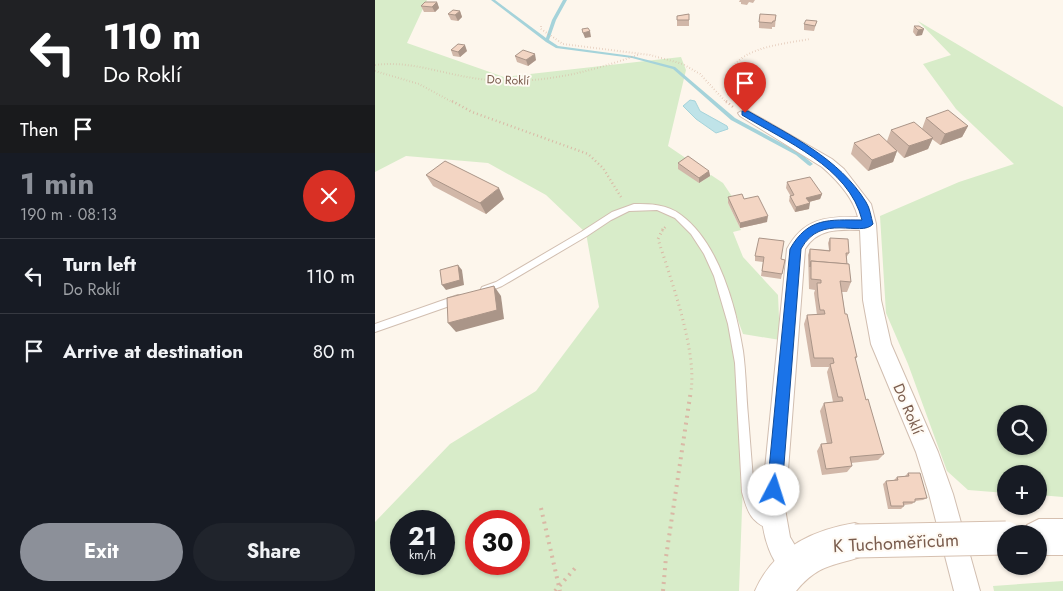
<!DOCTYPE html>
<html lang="en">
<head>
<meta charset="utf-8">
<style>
  body { margin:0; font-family:Jost,sans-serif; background:#20242c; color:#f1f3f6; height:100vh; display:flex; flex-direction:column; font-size:19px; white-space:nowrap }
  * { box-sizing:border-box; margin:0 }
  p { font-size:16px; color:#9ea1a6 }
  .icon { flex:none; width:28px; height:28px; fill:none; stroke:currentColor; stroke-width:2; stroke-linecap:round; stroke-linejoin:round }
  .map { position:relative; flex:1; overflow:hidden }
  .sheet { display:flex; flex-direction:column; background:#171b24; width:375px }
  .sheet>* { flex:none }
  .top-card { background:#202124; color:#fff; overflow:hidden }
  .controls { position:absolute; left:622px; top:405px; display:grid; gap:10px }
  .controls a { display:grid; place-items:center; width:50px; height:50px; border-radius:50%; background:#171b24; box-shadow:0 1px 4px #0004; font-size:25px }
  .speed { position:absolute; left:15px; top:510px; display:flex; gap:10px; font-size:25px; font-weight:700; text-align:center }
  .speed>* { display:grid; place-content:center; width:65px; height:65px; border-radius:50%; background:#171b24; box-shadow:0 1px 4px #0004; line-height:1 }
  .speed small { font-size:12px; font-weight:400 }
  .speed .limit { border:8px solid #d22; background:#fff; color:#111 }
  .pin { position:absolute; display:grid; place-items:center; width:42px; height:42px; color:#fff; margin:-51px -21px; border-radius:50% 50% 50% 0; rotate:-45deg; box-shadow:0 0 5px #0007 }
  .pin .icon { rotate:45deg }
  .me { position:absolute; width:55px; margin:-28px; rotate:5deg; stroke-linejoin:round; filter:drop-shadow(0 0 4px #0008) }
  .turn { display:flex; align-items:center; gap:18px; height:105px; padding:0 20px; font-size:22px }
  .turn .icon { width:65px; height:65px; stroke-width:2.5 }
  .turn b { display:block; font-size:35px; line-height:42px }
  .then { display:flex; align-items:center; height:48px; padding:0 20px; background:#0003; gap:10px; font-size:19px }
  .round { display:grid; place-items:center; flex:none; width:52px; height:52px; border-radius:26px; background:#20242c }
  .headline { display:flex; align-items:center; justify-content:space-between; height:85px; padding:0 20px }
  h1 { font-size:30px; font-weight:700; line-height:38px; color:#8c9099 }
  .action { display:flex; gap:10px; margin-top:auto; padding:10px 20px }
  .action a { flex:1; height:58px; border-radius:30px; background:#8c9099; color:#fff; font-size:20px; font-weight:700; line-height:58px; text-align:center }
  .action a+a { background:#20242c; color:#f1f3f6 }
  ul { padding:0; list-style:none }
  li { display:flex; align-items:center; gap:15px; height:75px; padding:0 20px; border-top:1px solid #363941 }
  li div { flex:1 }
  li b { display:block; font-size:19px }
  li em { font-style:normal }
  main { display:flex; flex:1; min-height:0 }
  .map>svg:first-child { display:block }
  .green { fill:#d8ecc9; fill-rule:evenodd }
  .water { fill:#bfe3e8; stroke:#a5d3da }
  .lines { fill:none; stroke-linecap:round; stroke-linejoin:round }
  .stream { fill:#a5d3da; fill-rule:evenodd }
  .lane-casing { stroke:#d1beb0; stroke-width:2 }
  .street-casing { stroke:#d1beb0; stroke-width:2 }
  .secondary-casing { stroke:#d6c0b0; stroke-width:2 }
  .path-far3 { stroke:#d9b8a5; stroke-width:2; stroke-dasharray:0.5 2.5; stroke-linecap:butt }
  .path-far2 { stroke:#d9b8a5; stroke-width:2.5; stroke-dasharray:1 3; stroke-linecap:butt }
  .path-far1 { stroke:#d9b8a5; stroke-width:3; stroke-dasharray:1 4; stroke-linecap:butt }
  .path { stroke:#d9b8a5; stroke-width:4; stroke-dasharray:2 5; stroke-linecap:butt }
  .lane { fill:#fff; fill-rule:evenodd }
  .street { fill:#fff; fill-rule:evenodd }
  .secondary { fill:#fff; fill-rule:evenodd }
  .secondary-bridge-casing { stroke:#d6c0b0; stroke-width:35; stroke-linecap:butt }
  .secondary-bridge { stroke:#fff; stroke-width:33 }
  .wall { fill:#d1b7a8 }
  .shaded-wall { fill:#aa9588 }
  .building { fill:#f3d5c3; stroke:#aa9588 }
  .route { fill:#1a73e8; stroke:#114b97 }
  .labels { text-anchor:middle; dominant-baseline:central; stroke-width:4; stroke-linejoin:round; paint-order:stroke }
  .far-street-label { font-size:12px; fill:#7a5c4d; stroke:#fffaf3 }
  .street-label { font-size:15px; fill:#7a5c4d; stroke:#fffaf3 }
  .near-street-label { font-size:18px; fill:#7a5c4d; stroke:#fffaf3 }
</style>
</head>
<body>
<main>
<section class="sheet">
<div class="top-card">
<div class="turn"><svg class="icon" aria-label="left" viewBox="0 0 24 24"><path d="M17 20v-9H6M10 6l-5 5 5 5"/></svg><div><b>110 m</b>Do Roklí</div></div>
<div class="then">Then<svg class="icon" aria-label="arrive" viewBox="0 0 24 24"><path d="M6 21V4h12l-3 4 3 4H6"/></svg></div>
</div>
<div class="headline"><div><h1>1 min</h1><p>190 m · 08:13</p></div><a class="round" style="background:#d93025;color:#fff"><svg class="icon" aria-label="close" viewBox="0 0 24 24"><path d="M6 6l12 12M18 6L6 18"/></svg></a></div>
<ul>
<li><svg class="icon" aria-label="left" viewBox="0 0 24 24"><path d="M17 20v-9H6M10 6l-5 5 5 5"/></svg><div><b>Turn left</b><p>Do Roklí</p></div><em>110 m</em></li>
<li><svg class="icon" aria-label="arrive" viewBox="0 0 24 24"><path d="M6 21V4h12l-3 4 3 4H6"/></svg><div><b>Arrive at destination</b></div><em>80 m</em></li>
</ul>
<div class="action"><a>Exit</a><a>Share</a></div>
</section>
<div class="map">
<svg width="688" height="591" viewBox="0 0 688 591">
  <rect width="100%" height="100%" fill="#fdf6ec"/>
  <g class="green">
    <path d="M0,0h52l-20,43 97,34 177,-20 5,13 -18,76 22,15 9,22 12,-8 12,8 12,18 -7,2 13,27 -8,2 10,25 35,38 2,45 -37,-6 -8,-22 8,170 -4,109h-364v-69l75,-78 86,-53 63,-84 -13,-74 -40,-38 -58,-32 -82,-7 -31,16zM26,521h43v43h-43zM101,521h43v43h-43z"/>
    <path d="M543,21l145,86v390l-24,-2v-21h-33v19l-38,-3 -21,-19 -39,-107 -22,-51 -6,-97 79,-34 55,-18 -58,-55 -33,-45 28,-9zM631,414h33v32h-33z"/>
    <path d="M688,581v10h-69l-1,-5z"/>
  </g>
  <path class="water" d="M315,100l5,1 5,10 27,15 1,3 -12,4 -20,-14 -13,-13z"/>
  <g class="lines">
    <path class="stream" d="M116,0h4l51,38 6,-18 11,-20h4l-11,20 -7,20 9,6 74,10 43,11 60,51 65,35 13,11 -3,2 -2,-1 -12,-10 -65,-35 -58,-51 -41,-11 -76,-10 -10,-6z"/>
    <defs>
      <g id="lane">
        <path d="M259,204c17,0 33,0 47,11 38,28 55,92 62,136 3,22 3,43 5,65 2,25 4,51 6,76 1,7 3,15 8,20 5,6 14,6 17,13l-2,4 -4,2c-22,-9 -25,-17 -31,-39l-7,-129 -7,-39 -14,-48 -10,-22 -13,-20 -16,-16 -18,-8 -28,1 -18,9 -24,16 -85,50 -17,7 -3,-2 -1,-2 1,-2 14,-5 85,-50 31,-20z"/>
        <path d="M83,295l3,1 1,3 -1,3 -86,30v-8z"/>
      </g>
      <path id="street" d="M370,109l87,50 12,10 27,35 5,20 5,76 10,44 47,108 15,42 27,97h-26l-25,-97 -13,-42 -45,-108 -8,-44 -3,-70c-22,-1 -43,-1 -55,19l-20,260 5,28 17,29 -4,9 -9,4c-24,-10 -32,-47 -33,-70l26,-260c16,-30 39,-33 71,-32 -5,-20 -21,-37 -36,-50l-82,-51 -2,-3z"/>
      <g id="secondary">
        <path d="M664,519h24v36h-24v-21h-16l4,-9z"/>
        <path d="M480,523l13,5 5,13 -5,13c-32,13 -47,7 -72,37h-41c18,-42 57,-61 100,-68z"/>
      </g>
    </defs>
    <use href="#lane" class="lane-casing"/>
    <use href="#street" class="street-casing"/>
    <use href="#secondary" class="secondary-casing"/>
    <g class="path-far3">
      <path d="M166,26v3l22,15 87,11 33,9 17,10 27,29"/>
      <path d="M0,65c36,-5 70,10 105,14 56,7 108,-6 160,-25"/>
      <path d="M0,71l44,13 35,19"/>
      <path d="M364,101c-4,-9 -10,-20 -7,-30 7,-24 58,-28 78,-32"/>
    </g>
    <g class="path-far2">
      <path d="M77,101l20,11 116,42 15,14 18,29"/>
      <path d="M351,101l7,6"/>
      <path d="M287,231l5,-6"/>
    </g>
    <path class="path-far1" d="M288,229l-5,10c13,41 39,111 33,152"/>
    <g class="path">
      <path d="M166,508l19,83"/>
      <path d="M180,591l22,-25"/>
      <path d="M288,591l3,-34 25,-167"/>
    </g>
    <use href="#lane" class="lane"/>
    <use href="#street" class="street"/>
    <use href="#secondary" class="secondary"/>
    <defs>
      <path id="secondary-bridge" d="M480,541l151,-3"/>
    </defs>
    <use href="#secondary-bridge" class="secondary-bridge-casing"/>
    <use href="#secondary-bridge" class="secondary-bridge"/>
  </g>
  <g class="wall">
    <path d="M365,0h15l-2,3 -4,-1 -2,3 -6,-1v-2h-2z"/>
    <path d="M62,2l2,6 -4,4h-11l-3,-6z"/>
    <path d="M85,11l2,6 -4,4 -7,-1 -3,-6z"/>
    <path d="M314,14v12h-12v-10z"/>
    <path d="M401,15l-1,12h-3v2l-13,-1v-6z"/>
    <path d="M442,21l-3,10 -10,-1v-6z"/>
    <path d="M539,26l8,9 -6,1 -3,-4z"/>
    <path d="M76,50l16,1 -7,6 -7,-1z"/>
    <path d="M140,56l21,4 -8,6 -11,-4z"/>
    <path d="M551,118l42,8 -6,11 -22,8 -8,-6 -4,10 -24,9 -7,-7 -4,11 -25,9 -17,-17 3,-11 33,-2 4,-11 31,-1z"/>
    <path d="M303,163l31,8 1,5 -11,7 -21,-14z"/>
    <path d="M51,175l78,24 -18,15 -53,-28z"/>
    <path d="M412,182l35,12 -2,5 -11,3v7l-14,3 -6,-11 1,-6 -4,-7z"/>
    <path d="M353,197l16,2 23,23 -27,6 -12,-25z"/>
    <path d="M455,238l19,15 -3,5 5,24 -4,10h-5l3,22 12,43 -2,3 11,40 18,54 -6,6 -27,3 1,3 -5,6 -25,3 -5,-24 4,-7h6l-7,-33 4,-8 9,-1 -6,-30 2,-5h-18l-7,-43 3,-9h10l-3,-22 1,-3 -6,-1 -1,-34 2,-6 19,1 -1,-7z"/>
    <path d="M380,256l30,4 -4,19 -20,-3 2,-14 -8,-1z"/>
    <path d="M533,473l19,25 -4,2 -8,1 -3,3 -8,1v1l-3,3h-13l-5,-25 3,-3 8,-1 3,-3 8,-1z"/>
  </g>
  <g class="shaded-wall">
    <path d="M62,2l2,6 -4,4 -3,-5z"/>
    <path d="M85,11l2,6 -4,4 -3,-6z"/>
    <path d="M549,29l-2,6 -6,1 2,-6z"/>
    <path d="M215,31l1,6 -6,1 -2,-5z"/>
    <path d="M90,45l2,6 -7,6 -2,-5z"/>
    <path d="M160,54l1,6 -8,6 -2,-6z"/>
    <path d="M593,126l-6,11 -22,8 5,-11z"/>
    <path d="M558,138l-5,11 -24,9 5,-12z"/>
    <path d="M522,151l-4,11 -25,9 4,-11z"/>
    <path d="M334,171l1,5 -11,7v-5z"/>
    <path d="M124,188l5,11 -18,15 -6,-11z"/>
    <path d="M447,194l-2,5 -15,4 1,-5z"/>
    <path d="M435,203l-1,6 -14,3 1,-5z"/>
    <path d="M393,216l-1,6 -27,6v-5z"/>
    <path d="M83,265l4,5 2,15 -18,5 -4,-5z"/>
    <path d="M119,286l7,10 3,23 -48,13 -8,-9z"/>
  </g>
  <g class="building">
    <path d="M50,2h12l-5,5 -11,-1z"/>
    <path d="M78,10l7,1 -5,4 -7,-1z"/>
    <path d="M314,14v6h-12v-4z"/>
    <path d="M385,14l16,1 -1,6h-2l-1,2 -13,-1z"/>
    <path d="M431,20l11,1 -2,5 -11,-2z"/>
    <path d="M539,26h5l5,3 -6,1z"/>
    <path d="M213,28l2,3 -7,2 -1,-4z"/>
    <path d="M83,44l7,1 -7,7 -7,-2z"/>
    <path d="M148,50l12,4 -9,6 -11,-4z"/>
    <path d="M573,110l20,16 -23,8 -19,-16z"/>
    <path d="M539,122l19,16 -24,8 -18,-16z"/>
    <path d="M504,134l18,17 -25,9 -18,-17z"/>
    <path d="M313,156l21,15 -10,7 -21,-15z"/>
    <path d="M70,161l54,27 -19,15 -54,-28z"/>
    <path d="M435,177l12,17 -16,4 4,5 -14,4 -6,-11 4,-1 -7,-13z"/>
    <path d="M367,194l2,5 14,-3 10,20 -28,7 -12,-26z"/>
    <path d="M384,238l25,3 -3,18 4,1 -3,14 -20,-3 2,-14 -9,-1z"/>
    <path d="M455,238l18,1 1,14h-3l1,11 -36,-3 -1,6v-18l20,2z"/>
    <path d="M436,261l38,3 2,18 -11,-1 5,33h2l10,43h-2l11,43 2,-1 16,55 -34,3 2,9 -26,3 -5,-25 11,-1 -8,-40 19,-2 -1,-4h-4l-8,-33 4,-1 -1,-5h-19l-7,-43 18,-1 -1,-4h-4l-2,-13 -1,-14h4v-3l-10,-1z"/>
    <path d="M83,265l2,15 -18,5 -2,-15z"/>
    <path d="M119,286l3,24 -49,13 -1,-25z"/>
    <path d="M533,473h12l7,25 -12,1v3h-12l1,4h-13l-5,-25 12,-1 -1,-3 12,-1z"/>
  </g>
  <path class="route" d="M367,111h6c43,25 91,47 118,91 4,6 5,15 7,22 -12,14 -52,-12 -72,25l-19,241 -2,5 -6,3 -5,-3 -2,-5 23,-241c18,-32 39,-29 72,-29 -13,-53 -77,-79 -120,-105z"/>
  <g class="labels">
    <g class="far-street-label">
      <text transform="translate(133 80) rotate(2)">Do Roklí</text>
    </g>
    <g class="street-label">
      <text transform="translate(533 409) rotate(67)">Do Roklí</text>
    </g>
    <g class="near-street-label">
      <text transform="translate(521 543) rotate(-3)">K Tuchoměřicům</text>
    </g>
  </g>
</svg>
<div class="controls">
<a><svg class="icon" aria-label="search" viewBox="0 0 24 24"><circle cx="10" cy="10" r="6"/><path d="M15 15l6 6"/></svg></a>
<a>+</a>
<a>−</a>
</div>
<div class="speed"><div>21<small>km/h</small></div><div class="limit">30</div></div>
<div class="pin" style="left:370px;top:113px;background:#d93025"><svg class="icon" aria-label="arrive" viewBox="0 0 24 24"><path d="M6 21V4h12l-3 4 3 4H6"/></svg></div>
<svg class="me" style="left:399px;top:490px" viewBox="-20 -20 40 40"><circle r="19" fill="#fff"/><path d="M0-13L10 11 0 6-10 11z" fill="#1a73e8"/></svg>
</div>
</main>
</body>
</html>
